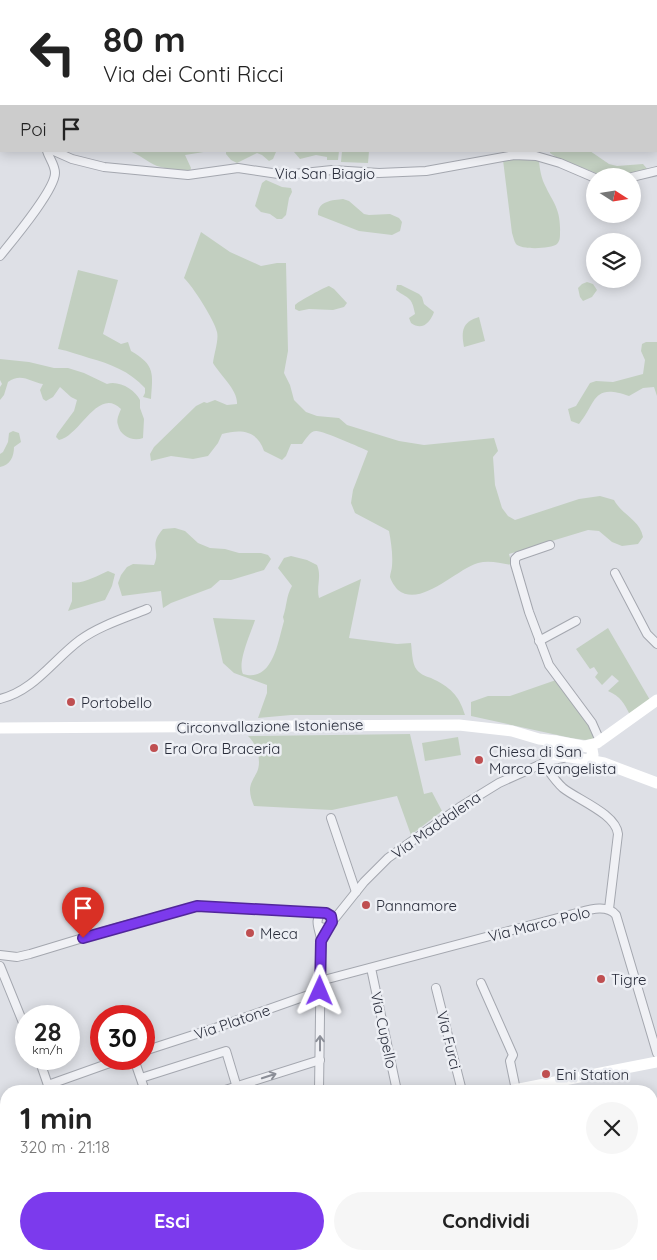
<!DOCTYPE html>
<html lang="it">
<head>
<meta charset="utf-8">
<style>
  body { margin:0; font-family:Quicksand,sans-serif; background:#f6f6f6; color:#222; height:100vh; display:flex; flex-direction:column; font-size:19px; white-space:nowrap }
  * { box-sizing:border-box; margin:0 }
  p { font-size:16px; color:#767676 }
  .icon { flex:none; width:28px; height:28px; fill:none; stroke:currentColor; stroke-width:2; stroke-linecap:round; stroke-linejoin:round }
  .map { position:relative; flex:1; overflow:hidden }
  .side { position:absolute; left:0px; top:1085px; width:658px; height:175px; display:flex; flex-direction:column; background:#fff; border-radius:20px 20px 0 0; box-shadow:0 2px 12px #0003 }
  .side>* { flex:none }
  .top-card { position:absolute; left:0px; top:0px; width:658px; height:152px; box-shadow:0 2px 12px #0003; background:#fff; color:#222; overflow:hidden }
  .needle { width:32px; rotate:102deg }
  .controls { position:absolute; left:586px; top:168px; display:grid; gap:10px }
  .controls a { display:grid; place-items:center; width:55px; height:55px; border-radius:50%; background:#fff; box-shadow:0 2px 12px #0003; font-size:25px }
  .speed { position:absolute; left:15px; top:1005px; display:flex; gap:10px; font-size:25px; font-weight:700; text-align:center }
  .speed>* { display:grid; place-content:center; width:65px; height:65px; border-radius:50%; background:#fff; box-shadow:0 2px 12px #0003; line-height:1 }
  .speed small { font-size:12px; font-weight:400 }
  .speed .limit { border:8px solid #d22; background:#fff; color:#111 }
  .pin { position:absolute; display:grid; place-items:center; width:42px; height:42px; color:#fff; margin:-51px -21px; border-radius:50% 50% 50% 0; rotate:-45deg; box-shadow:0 0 5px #0007 }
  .pin .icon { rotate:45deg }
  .me { position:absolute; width:55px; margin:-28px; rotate:1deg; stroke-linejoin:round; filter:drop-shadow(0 0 4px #0008) }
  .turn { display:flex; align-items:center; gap:18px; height:105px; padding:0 20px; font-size:22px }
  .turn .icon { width:65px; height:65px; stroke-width:2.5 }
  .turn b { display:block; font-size:35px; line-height:42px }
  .then { display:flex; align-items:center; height:48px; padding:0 20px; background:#0003; gap:10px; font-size:19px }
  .round { display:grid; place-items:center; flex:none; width:52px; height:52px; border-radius:26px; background:#f6f6f6 }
  .headline { display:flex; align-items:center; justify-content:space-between; height:85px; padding:0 20px }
  h1 { font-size:30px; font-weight:700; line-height:38px }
  .action { display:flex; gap:10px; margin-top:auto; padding:10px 20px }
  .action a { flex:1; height:58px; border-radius:30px; background:#7c3aed; color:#fff; font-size:20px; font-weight:700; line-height:58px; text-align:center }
  .action a+a { background:#f6f6f6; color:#222 }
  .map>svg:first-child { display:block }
  .green { fill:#c2cfc0 }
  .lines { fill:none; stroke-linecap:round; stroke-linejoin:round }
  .street-casing { stroke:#a4a7af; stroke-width:10 }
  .street { stroke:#f0f1f5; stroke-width:8 }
  .secondary { stroke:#fff; stroke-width:11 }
  .oneway { stroke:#8c8f98 }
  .route-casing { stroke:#51269a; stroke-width:12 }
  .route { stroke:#7c3aed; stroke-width:9 }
  .poi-dot { fill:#bf4f51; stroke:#edeff4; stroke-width:2 }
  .labels { text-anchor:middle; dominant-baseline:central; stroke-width:5; stroke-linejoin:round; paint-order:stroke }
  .street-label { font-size:15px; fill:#292d3b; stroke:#edeff4 }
  .poi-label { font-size:15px; fill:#292d3b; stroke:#edeff4; text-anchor:start }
</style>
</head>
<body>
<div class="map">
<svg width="657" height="1260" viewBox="0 0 657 1260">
  <rect width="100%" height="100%" fill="#dee0e6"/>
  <g class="green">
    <path d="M128,151h82l-25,4 6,13 -1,3c-10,0 -23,-2 -33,-5 -10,-4 -19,-13 -29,-15z"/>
    <path d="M226,151h113l-1,9h-11v-3l-11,-2 -16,4 -6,-7h-18l-3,7 -4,2 -7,-6 -5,-2 -20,10 -6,-3 -5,-6z"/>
    <path d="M342,151h27l-1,12 -27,-1z"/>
    <path d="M550,151h40l19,13 8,2 26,-2 6,7 -22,5h-24l-47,-19 -6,-4z"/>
    <path d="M526,158h13c0,8 2,17 4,23 9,21 18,26 17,52 0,4 0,8 -3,11 -6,5 -36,6 -41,0 -2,-3 -3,-8 -4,-11l-9,-73z"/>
    <path d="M266,180l16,7 9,1 1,4 -3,6 -3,17 -4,4h-5l-7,-5 -9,-2 -6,-6 7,-23z"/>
    <path d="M343,199l6,2 15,13 5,1 21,-1 9,4 3,4 -2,9 -8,4 -33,-4 -41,-16c-1,-14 15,-15 25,-16z"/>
    <path d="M201,232l29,20 31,14 16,-3h9l2,88 -4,22 6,12 4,15 12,12 11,4 22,2 8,7 52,16 25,4 70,-7 4,13 -5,6 2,28 7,23 6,8 7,4 64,-21 21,-3 14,4c8,15 26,20 29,37l-5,7 -16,2 -10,-4 -13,-11 -11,-1 -79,24 3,11c-12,-2 -23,-5 -34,-2 -23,7 -57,45 -80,27 -3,-3 -7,-9 -8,-13 0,-3 2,-8 2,-11 1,-12 -1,-24 -3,-35l-34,-18 -4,-10 2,-13 15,-39c-6,-3 -47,-21 -52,-20 -6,0 -10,8 -14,13h-11l-5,12 -4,4 -18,-9c-7,-21 -23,-22 -42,-17l-4,9 -10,13 -15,3 -22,-3 -20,5 -1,-7 4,-7 42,-41 8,-4 3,1 8,-3 12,5 10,-1c1,-14 -17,-29 -24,-41 1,-9 6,-23 4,-31 -2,-11 -25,-47 -33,-54z"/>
    <path d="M78,270l40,10 -15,54 18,10 7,-2 3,9c24,14 22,22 20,48l-8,-2 2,-4v-5c-16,-17 -34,-24 -56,-30 -10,-3 -20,-7 -31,-9z"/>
    <path d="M587,282l6,2 4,6 -5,7 -9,4 -3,-4 -2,-9 4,-4z"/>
    <path d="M397,285h4l18,9 3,3 2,7 10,8c-4,11 -12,19 -23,11l-2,-5 6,-4c-3,-18 -7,-15 -19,-24z"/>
    <path d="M329,286l5,3 13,14 -3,4 -11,3 -24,-1 -10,2 -4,-2v-4c4,-4 30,-18 34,-19z"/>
    <path d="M479,317l6,24 -21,6c-3,-16 -2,-25 15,-30z"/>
    <path d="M646,342h11v54l-3,-9 -11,1 -14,8c-37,-13 -32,6 -50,28l-8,-3 -3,-12 8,-3 14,-23 6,-2 17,1 30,-8 2,-14 -4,-9 1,-7z"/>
    <path d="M0,359l29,3 25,6h14l16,5 23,11c12,-4 28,6 33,16v8l4,11 -1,19c-10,4 -23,-2 -25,-13 -2,-5 1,-11 3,-16 -23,-23 -41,27 -62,31l-3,-3 1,-3 17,-23 3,-11 -6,-3 -11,-10 -7,10 -7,4 -3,-2 -3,-9 3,-6c-12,-2 -22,-12 -35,-2l-4,13 -4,5v-13l2,-3 -2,-4z"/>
    <path d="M13,431l6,2 2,9 -7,5c0,10 -4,18 -14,20v-13l3,-2 5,-10 1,-9z"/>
    <path d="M175,528l10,3 13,12 12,5 15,1 14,4h22l7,2 3,4 -7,11 -33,10h-11l-9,8 -40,15 -8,5 -2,-17 -39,5 -4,-13 3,-8 6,-8 6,-3 21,1c7,-16 -6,-19 9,-36z"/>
    <path d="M291,556l16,4 10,5c5,11 -1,22 2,33l42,-19 -12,59 48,6 14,-1c1,8 1,17 4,24 4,7 10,9 16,11 19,9 28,17 34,37h-174l-33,3 9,-25v-8l-33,-12 -11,-10 -10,-45 42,2c-4,13 -18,42 -12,54 30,9 35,-33 41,-53l-1,-4c4,-11 3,-21 9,-31l-14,-18 6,-10z"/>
    <path d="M108,571l7,3 -3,12 -7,14 -37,11 4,-10v-19c9,3 27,-7 36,-11z"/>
    <path d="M608,628l42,72 -20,15c-6,-12 -9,-18 -22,-24l11,-10 -7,-6 -10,10 -7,-8 3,-4 -4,-6 -4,2 -14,-20z"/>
    <path d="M556,680l38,53 -1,6 -8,1 -14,-2 -100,-22v-14l17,-6h22z"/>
    <path d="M410,734l14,60 8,-2 10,19 -31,24 -14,-39 -65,14 -78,-4c-2,-5 -4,-10 -4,-16 0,-7 4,-12 7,-18 5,-11 0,-28 -9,-36z"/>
    <path d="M458,737l3,18 -36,6 -3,-18z"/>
  </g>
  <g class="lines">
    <defs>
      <g id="street">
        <path d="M162,1v-1"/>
        <path d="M0,140h1"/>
        <path d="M54,151l18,8 32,8 84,8 50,-7 47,7 47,-5 47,3 47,-2 88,-16 22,1 24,7 35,15"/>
        <path d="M632,177l25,-6"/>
        <path d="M0,256c12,-15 55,-66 55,-83 0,-8 -6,-15 -8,-22"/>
        <path d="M550,545l-32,11 -3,3v5l14,48 20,53 43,58 8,18"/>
        <path d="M615,573l32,61 10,10"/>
        <path d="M539,641l37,-20"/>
        <path d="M0,699c34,-8 53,-39 80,-59 19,-14 45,-22 67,-31"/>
        <path d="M543,763c6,8 12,18 20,25 15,12 53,26 55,46l-9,75"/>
        <path d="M331,818l25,74"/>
        <path d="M332,922l32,-40 24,-24 72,-51 39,-24 49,-22 15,-3"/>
        <path d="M319,926l4,2 6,-1 3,-5 -1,-6 -8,-3c-11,6 -2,18 -2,28l-2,150"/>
        <path d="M0,955l17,2 13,-3 89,-27 78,-21 126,7"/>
        <path d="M0,966l26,64"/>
        <path d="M371,968l26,123"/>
        <path d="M320,981l253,-67c13,-3 33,-11 43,1l41,138"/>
        <path d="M481,983l32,72 -3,6 6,29"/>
        <path d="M436,988l26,103"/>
        <path d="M144,1051l74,-24 102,-36"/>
        <path d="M39,1059l11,32"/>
        <path d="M134,1059l11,32"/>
        <path d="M141,1078l85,-27 12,40"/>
        <path d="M48,1085l73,-26"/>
        <path d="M222,1091l98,-31"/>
        <path d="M0,1114l6,2"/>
        <path d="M0,1175l6,17"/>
        <path d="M651,1199l6,4"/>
        <path d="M15,1254l1,6"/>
        <path d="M55,1254l2,6"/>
        <path d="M161,1254l2,6"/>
        <path d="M248,1254v6"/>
        <path d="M443,1260v-6"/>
      </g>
    </defs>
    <use href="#street" class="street-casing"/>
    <use href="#street" class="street"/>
    <g class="secondary">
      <path d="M0,728l459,-3 53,6 27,8 17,2"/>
      <path d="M556,741l32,6 4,2 1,6 -5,5 -36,-6 -3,-3v-6l2,-3z"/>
      <path d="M585,746l12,-3 60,-43"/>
      <path d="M588,760l16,3 53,20"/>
      <path d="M508,1091l149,-29"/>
      <path d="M0,1237l6,-2"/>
      <path d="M360,1254l2,6"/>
    </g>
  </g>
  <defs><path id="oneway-shaft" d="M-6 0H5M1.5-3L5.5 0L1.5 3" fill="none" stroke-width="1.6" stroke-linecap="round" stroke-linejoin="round" transform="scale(1.25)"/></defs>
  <g class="oneway">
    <use href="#oneway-shaft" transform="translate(320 1043) rotate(-90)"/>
    <use href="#oneway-shaft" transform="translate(269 1076) rotate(-18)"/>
  </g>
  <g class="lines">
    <defs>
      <path id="route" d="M83,938l114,-32 129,7 5,3 1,6 -11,19 -1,50"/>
    </defs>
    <use href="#route" class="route-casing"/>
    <use href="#route" class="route"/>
  </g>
  <g class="poi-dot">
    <circle cx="71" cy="702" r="5"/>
    <circle cx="154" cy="748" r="5"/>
    <circle cx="479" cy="760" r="5"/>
    <circle cx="366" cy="905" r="5"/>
    <circle cx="250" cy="933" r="5"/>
    <circle cx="601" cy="979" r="5"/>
    <circle cx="546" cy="1074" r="5"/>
  </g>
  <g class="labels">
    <g class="street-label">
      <text x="325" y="173">Via San Biagio</text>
      <text transform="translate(270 726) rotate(-1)">Circonvallazione Istoniense</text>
      <text transform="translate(436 825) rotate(-35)">Via Maddalena</text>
      <text transform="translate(539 924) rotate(-14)">Via Marco Polo</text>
      <text transform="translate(232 1022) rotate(-19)">Via Platone</text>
      <text transform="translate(384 1030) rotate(78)">Via Cupello</text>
      <text transform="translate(449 1040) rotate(76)">Via Furci</text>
    </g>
    <g class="poi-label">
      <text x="81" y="702">Portobello</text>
      <text x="164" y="748">Era Ora Braceria</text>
      <text x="489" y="751">Chiesa di San<tspan x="489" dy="17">Marco Evangelista</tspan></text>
      <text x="376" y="905">Pannamore</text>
      <text x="260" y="933">Meca</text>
      <text x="611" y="979">Tigre</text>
      <text x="556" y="1074">Eni Station</text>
    </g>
  </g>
</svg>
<div class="controls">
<a><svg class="needle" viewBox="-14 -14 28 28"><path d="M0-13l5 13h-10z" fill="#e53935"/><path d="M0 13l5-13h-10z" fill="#767676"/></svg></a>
<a><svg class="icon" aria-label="layers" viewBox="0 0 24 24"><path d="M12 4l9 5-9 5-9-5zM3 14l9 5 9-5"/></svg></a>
</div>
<div class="speed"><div>28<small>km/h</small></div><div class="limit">30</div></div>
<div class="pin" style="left:83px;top:938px;background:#d93025"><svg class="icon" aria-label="arrive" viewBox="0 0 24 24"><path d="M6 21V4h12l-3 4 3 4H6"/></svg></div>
<svg class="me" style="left:320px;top:991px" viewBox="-20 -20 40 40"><path d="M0-17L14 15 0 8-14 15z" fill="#7c3aed" stroke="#fff" stroke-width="4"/></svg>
<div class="top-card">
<div class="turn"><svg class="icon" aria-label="left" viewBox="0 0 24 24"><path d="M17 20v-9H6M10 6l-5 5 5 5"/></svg><div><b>80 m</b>Via dei Conti Ricci</div></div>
<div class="then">Poi<svg class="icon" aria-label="arrive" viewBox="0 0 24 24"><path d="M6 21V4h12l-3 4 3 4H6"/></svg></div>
</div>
<section class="side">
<div class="headline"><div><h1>1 min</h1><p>320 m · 21:18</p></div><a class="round"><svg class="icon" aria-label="close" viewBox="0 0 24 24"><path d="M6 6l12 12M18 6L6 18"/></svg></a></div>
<div class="action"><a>Esci</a><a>Condividi</a></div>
</section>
</div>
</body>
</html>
